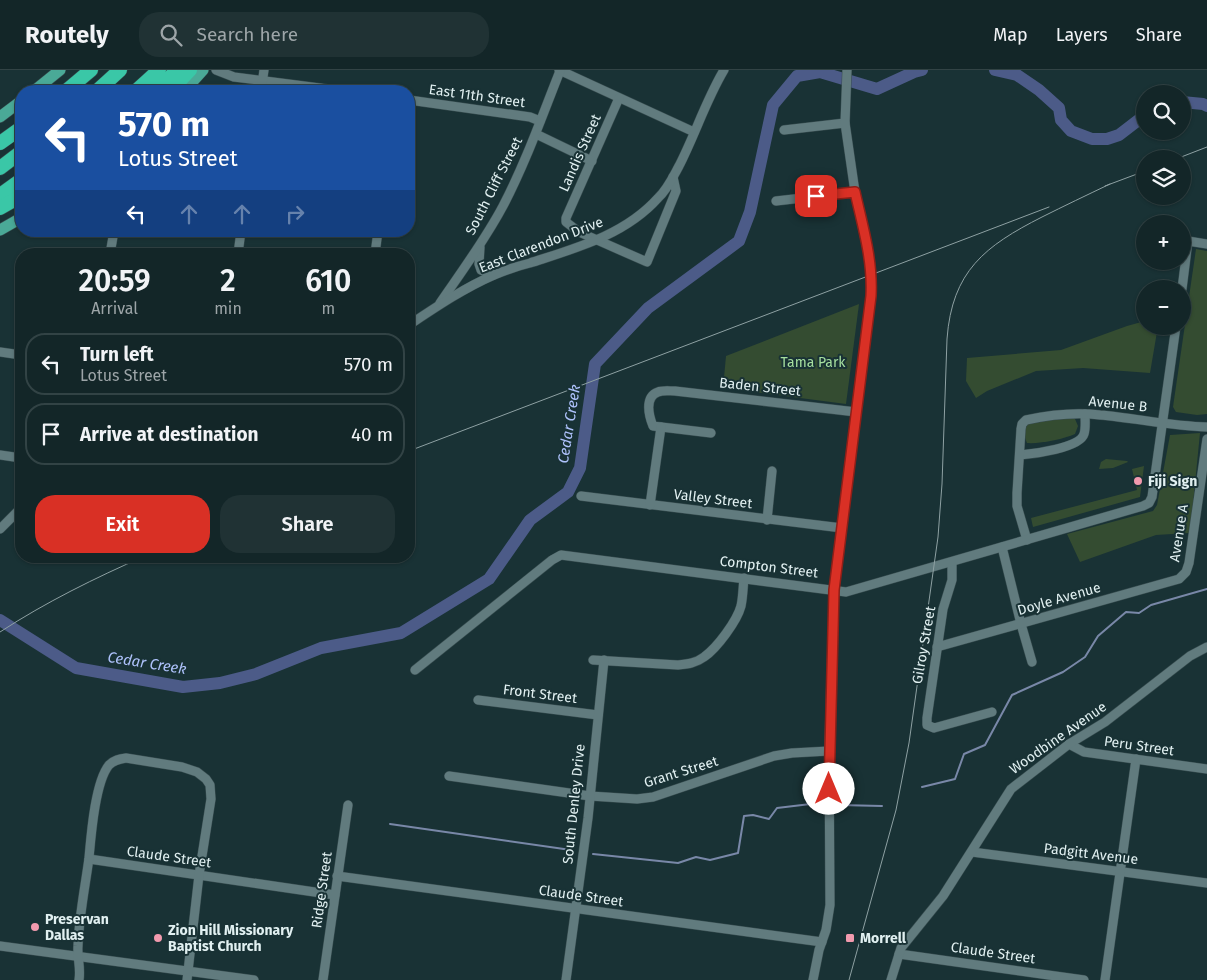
<!DOCTYPE html>
<html lang="en">
<head>
<meta charset="utf-8">
<style>
  body { margin:0; font-family:"Fira Sans",sans-serif; background:#203234; color:#f1f3f6; height:100vh; display:flex; flex-direction:column; font-size:19px; white-space:nowrap }
  * { box-sizing:border-box; margin:0 }
  p { font-size:16px; color:#9da5a8 }
  .icon { flex:none; width:28px; height:28px; fill:none; stroke:currentColor; stroke-width:2; stroke-linecap:round; stroke-linejoin:round }
  .map { position:relative; flex:1; overflow:hidden }
  .panel { position:absolute; left:15px; top:178px; width:400px; height:315px; display:flex; flex-direction:column; background:#132628; border-radius:20px; box-shadow:0 1px 4px #0004,0 0 0 1px #324345 }
  .panel>* { flex:none }
  .top-card { position:absolute; left:15px; top:15px; width:400px; height:152px; border-radius:20px; box-shadow:0 1px 4px #0004,0 0 0 1px #324345; background:#1a4fa0; color:#fff; overflow:hidden }
  .buttons { position:absolute; left:1136px; top:15px; display:grid; gap:10px }
  .buttons a { display:grid; place-items:center; width:55px; height:55px; border-radius:50%; background:#132628; box-shadow:0 1px 4px #0004,0 0 0 1px #324345; font-size:25px }
  .pin { position:absolute; display:grid; place-items:center; width:42px; height:42px; color:#fff; margin:-21px; border-radius:10px; box-shadow:0 2px 8px #0006 }
  .me { position:absolute; width:55px; margin:-28px; rotate:0deg; stroke-linejoin:round; filter:drop-shadow(0 0 4px #0008) }
  .turn { display:flex; align-items:center; gap:18px; height:105px; padding:0 20px; font-size:22px }
  .turn .icon { width:65px; height:65px; stroke-width:2.5 }
  .turn b { display:block; font-size:35px; line-height:42px }
  .lanes { display:flex; align-items:center; height:48px; padding:0 20px; background:#0003; justify-content:center; gap:25px; direction:ltr }
  .lanes .off { opacity:.35 }
  .eta { display:flex; justify-content:space-evenly; align-items:center; height:85px; text-align:center }
  .eta b { font-size:30px; font-weight:600; line-height:35px }
  .button { display:flex; gap:10px; margin-top:auto; padding:10px 20px }
  .button a { flex:1; height:58px; border-radius:20px; background:#d93025; color:#fff; font-size:20px; font-weight:600; line-height:58px; text-align:center }
  .button a+a { background:#203234; color:#f1f3f6 }
  ul { padding:0; list-style:none }
  li { display:flex; align-items:center; gap:15px; height:62px; margin:0 10px 8px; padding:0 10px; border:2px solid #324345; border-radius:20px }
  li div { flex:1 }
  li b { display:block; font-size:19px }
  li em { font-style:normal }
  header { display:flex; align-items:center; gap:30px; box-sizing:border-box; height:70px; padding:0 25px; background:#132628; border-bottom:1px solid #324345 }
  header strong { font-size:24px }
  nav { display:flex; gap:28px; margin-inline-start:auto; font-size:18px }
  .search { width:350px; height:45px; background:#203234; display:flex; align-items:center; gap:12px; box-sizing:border-box; padding:0 18px; border-radius:20px; color:#9da5a8; font-size:19px }
  .map>svg:first-child { display:block }
  .green { fill:#344c31 }
  .lines { fill:none; stroke-linecap:round; stroke-linejoin:round }
  .stream { stroke:#7988a8; stroke-width:2 }
  .river { stroke:#4c5b88; stroke-width:12 }
  .minor-casing { stroke:#384d50; stroke-width:10 }
  .major-casing { stroke:#384d50; stroke-width:12 }
  .highway-casing { stroke:#384d50; stroke-width:15 }
  .minor { stroke:#617b7e; stroke-width:9 }
  .major { stroke:#4aa997; stroke-width:11 }
  .highway { stroke:#3ac7a7; stroke-width:14 }
  .tram { stroke:#8ea1a3; stroke-width:1 }
  .route-casing { stroke:#8d1f18; stroke-width:12 }
  .route { stroke:#d93025; stroke-width:9 }
  .poi-dot { fill:#f29aae; stroke:#193235; stroke-width:2 }
  .labels { text-anchor:middle; dominant-baseline:central; stroke-width:4; stroke-linejoin:round; paint-order:stroke }
  .street-label { font-size:14px; fill:#e1f0f1; stroke:#193235 }
  .park-label { font-size:14px; fill:#a5de9e; stroke:#193235 }
  .poi-label { font-size:14px; font-weight:bold; fill:#e1f0f1; stroke:#193235; text-anchor:start }
  .water-label { font-size:15px; font-style:italic; fill:#aec2fb; stroke:#193235 }
</style>
</head>
<body>
<header>
<strong>Routely</strong>
<div class="search"><svg class="icon" aria-label="search" viewBox="0 0 24 24"><circle cx="10" cy="10" r="6"/><path d="M15 15l6 6"/></svg>Search here</div>
<nav><a>Map</a><a>Layers</a><a>Share</a></nav>
</header>
<div class="map">
<svg width="1207" height="910" viewBox="0 0 1207 910">
  <rect width="100%" height="100%" fill="#193235"/>
  <g class="green">
    <path d="M1196,179l11,2v163l-10,1 -21,-3 -3,-5z"/>
    <path d="M859,234l-13,100 -123,-16 3,-32z"/>
    <path d="M1145,251v5h13l-8,47 -67,-5 -47,3 -49,20 -11,7 -10,-17 1,-23 94,-8 66,-24z"/>
    <path d="M1057,349h18l3,7 -3,8c-11,5 -35,10 -48,9 -3,-7 -4,-12 1,-19z"/>
    <path d="M1200,363l-9,91 -2,9 -33,2 -76,27 -13,-28 86,-23 4,-6 13,-70z"/>
    <path d="M1106,389l21,2 1,1 -15,6 -14,1 2,-7z"/>
    <path d="M1144,396l-4,31 -107,30 -2,-9 106,-28 -5,-21z"/>
  </g>
  <g class="lines">
    <g class="stream">
      <path d="M922,717l33,-8 9,-25 21,-9 27,-50 51,-23 22,-15 13,-21 28,-24 13,1 12,-8 56,-16"/>
      <path d="M839,735l43,1"/>
      <path d="M390,754l181,26"/>
      <path d="M593,784l85,9 18,-6 14,3 28,-7 6,-37 9,-1 16,4 8,-11 42,-5"/>
    </g>
    <g class="river">
      <path d="M995,0l22,5 22,15 20,18 2,12 10,11 21,8h15l12,-4 26,-20"/>
      <path d="M1182,32l21,2 4,2"/>
      <path d="M0,550l76,48 107,19 37,-4 36,-9 65,-26 80,-15 88,-54 41,-59 38,-28 12,-24 15,-104 53,-56 91,-67 11,-29 23,-107 24,-29 23,-4 57,17 37,-17 8,-2"/>
    </g>
    <defs>
      <g id="minor">
        <path d="M216,0l18,7 109,14"/>
        <path d="M559,0l135,62"/>
        <path d="M261,21l3,-21"/>
        <path d="M619,28l-53,120v4l13,10 68,30 29,-71 -3,-14"/>
        <path d="M409,30l121,17 10,4"/>
        <path d="M784,60l61,-7"/>
        <path d="M536,64l56,27"/>
        <path d="M776,131l79,-9"/>
        <path d="M480,177l-1,17 2,6 13,5"/>
        <path d="M110,184l4,-23"/>
        <path d="M238,184l3,-23"/>
        <path d="M375,184l3,-23"/>
        <path d="M1182,219l6,-48 19,3"/>
        <path d="M440,233c22,-32 45,-63 63,-97 23,-44 39,-90 57,-135"/>
        <path d="M409,255c27,-18 55,-37 85,-50 12,-5 24,-9 36,-12 46,-15 95,-28 128,-65 9,-8 15,-21 21,-32 16,-31 27,-66 45,-96"/>
        <path d="M0,282l21,3"/>
        <path d="M711,363l-58,-7c-4,-10 -9,-29 5,-34 5,-2 11,-1 17,-1l181,21"/>
        <path d="M0,385l21,3"/>
        <path d="M1020,385c13,-1 60,-7 64,-21 2,-6 1,-14 1,-20"/>
        <path d="M581,426l261,32"/>
        <path d="M650,435l11,-78"/>
        <path d="M767,450l5,-49"/>
        <path d="M0,459l21,-21"/>
        <path d="M1027,470l-10,-34v-13l4,-64 1,-5 4,-4c23,-5 50,-8 74,-5 35,3 71,11 107,12"/>
        <path d="M1002,477l19,77 11,38"/>
        <path d="M952,492v18l-9,29 -16,109v7l7,3 58,-16"/>
        <path d="M937,577l242,-68 7,-7 3,-9 18,-124"/>
        <path d="M593,590l85,5c10,-1 18,-2 26,-8 13,-9 33,-36 37,-51 2,-9 2,-19 3,-28"/>
        <path d="M415,600l137,-110 9,-5 285,37 297,-86 6,-3 3,-6 24,-171"/>
        <path d="M478,630l120,15"/>
        <path d="M1069,674l15,8 123,17"/>
        <path d="M449,706l141,20 47,3 16,-2 121,-41 18,-3 37,-2"/>
        <path d="M972,782l235,31"/>
        <path d="M89,789l246,36"/>
        <path d="M337,806l485,66"/>
        <path d="M0,876l254,34"/>
        <path d="M899,884l185,26"/>
        <path d="M79,910c2,-13 -2,-22 -1,-34 1,-30 7,-58 11,-88 2,-22 6,-76 20,-93 5,-5 10,-6 17,-7l56,9 15,5 9,7 4,6 1,14 -12,76 -12,105"/>
        <path d="M323,910l25,-175"/>
        <path d="M566,910l22,-162 16,-158"/>
        <path d="M813,910l6,-30 7,-20 4,-25 -1,-154 5,-162 37,-293 -1,-35 -15,-69 -10,-69 2,-53"/>
        <path d="M891,910l10,-32 42,-52 68,-107 58,-45 36,-22 85,-66 17,-9"/>
        <path d="M1105,910l31,-221"/>
      </g>
      <g id="major">
        <path d="M34,21l26,-21"/>
        <path d="M184,21l19,-21"/>
        <path d="M0,47l21,-16"/>
        <path d="M0,160l21,-12"/>
      </g>
      <g id="highway">
        <path d="M66,21l25,-21"/>
        <path d="M97,21l23,-21"/>
        <path d="M136,21l23,-21"/>
        <path d="M156,21l21,-21"/>
        <path d="M170,21l20,-21"/>
        <path d="M0,73l21,-15"/>
        <path d="M0,98l21,-16"/>
        <path d="M0,125l21,-15"/>
        <path d="M0,138l21,-12"/>
      </g>
    </defs>
    <use href="#minor" class="minor-casing"/>
    <use href="#major" class="major-casing"/>
    <use href="#highway" class="highway-casing"/>
    <use href="#minor" class="minor"/>
    <use href="#major" class="major"/>
    <use href="#highway" class="highway"/>
    <g class="tram">
      <path d="M1176,89l31,-12"/>
      <path d="M1105,116l40,-15"/>
      <path d="M409,381l640,-244"/>
      <path d="M0,562c46,-30 95,-54 145,-76"/>
      <path d="M849,910l47,-170 13,-67 29,-206 4,-53 5,-145c5,-68 38,-93 95,-122 22,-11 45,-22 68,-33"/>
    </g>
  </g>
  <g class="lines">
    <defs>
      <path id="route" d="M816,126l39,-4c8,35 18,69 16,104l-37,294 -5,199"/>
    </defs>
    <use href="#route" class="route-casing"/>
    <use href="#route" class="route"/>
  </g>
  <g class="poi-dot">
    <circle cx="1138" cy="411" r="5"/>
    <circle cx="35" cy="857" r="5"/>
    <circle cx="158" cy="868" r="5"/>
    <rect x="845" y="863" width="10" height="10" rx="2.5"/>
  </g>
  <g class="labels">
    <g class="street-label">
      <text transform="translate(477 26) rotate(8)">East 11th Street</text>
      <text transform="translate(580 83) rotate(-66)">Landis Street</text>
      <text transform="translate(494 116) rotate(-63)">South Cliff Street</text>
      <text transform="translate(541 175) rotate(-21)">East Clarendon Drive</text>
      <text transform="translate(760 317) rotate(6)">Baden Street</text>
      <text transform="translate(1118 334) rotate(6)">Avenue B</text>
      <text transform="translate(713 429) rotate(7)">Valley Street</text>
      <text transform="translate(1179 463) rotate(-81)">Avenue A</text>
      <text transform="translate(769 497) rotate(7)">Compton Street</text>
      <text transform="translate(1059 529) rotate(-16)">Doyle Avenue</text>
      <text transform="translate(924 575) rotate(-80)">Gilroy Street</text>
      <text transform="translate(540 624) rotate(7)">Front Street</text>
      <text transform="translate(1058 668) rotate(-35)">Woodbine Avenue</text>
      <text transform="translate(1139 676) rotate(8)">Peru Street</text>
      <text transform="translate(681 702) rotate(-17)">Grant Street</text>
      <text transform="translate(574 734) rotate(-84)">South Denley Drive</text>
      <text transform="translate(1091 784) rotate(7)">Padgitt Avenue</text>
      <text transform="translate(169 787) rotate(8)">Claude Street</text>
      <text transform="translate(322 820) rotate(-82)">Ridge Street</text>
      <text transform="translate(581 826) rotate(8)">Claude Street</text>
      <text transform="translate(993 883) rotate(8)">Claude Street</text>
    </g>
    <g class="park-label">
      <text x="813" y="292">Tama Park</text>
    </g>
    <g class="poi-label">
      <text x="1148" y="411">Fiji Sign</text>
      <text x="45" y="849">Preservan<tspan x="45" dy="16">Dallas</tspan></text>
      <text x="168" y="860">Zion Hill Missionary<tspan x="168" dy="16">Baptist Church</tspan></text>
      <text x="860" y="868">Morrell</text>
    </g>
    <g class="water-label">
      <text transform="translate(569 354) rotate(-81)">Cedar Creek</text>
      <text transform="translate(147 593) rotate(9)">Cedar Creek</text>
    </g>
  </g>
</svg>
<div class="buttons">
<a><svg class="icon" aria-label="search" viewBox="0 0 24 24"><circle cx="10" cy="10" r="6"/><path d="M15 15l6 6"/></svg></a>
<a><svg class="icon" aria-label="layers" viewBox="0 0 24 24"><path d="M12 4l9 5-9 5-9-5zM3 14l9 5 9-5"/></svg></a>
<a>+</a>
<a>−</a>
</div>
<div class="pin" style="left:816px;top:126px;background:#d93025"><svg class="icon" aria-label="arrive" viewBox="0 0 24 24"><path d="M6 21V4h12l-3 4 3 4H6"/></svg></div>
<svg class="me" style="left:829px;top:719px" viewBox="-20 -20 40 40"><circle r="19" fill="#fff"/><path d="M0-13L10 11 0 6-10 11z" fill="#d93025"/></svg>
<div class="top-card">
<div class="turn"><svg class="icon" aria-label="left" viewBox="0 0 24 24"><path d="M17 20v-9H6M10 6l-5 5 5 5"/></svg><div><b>570 m</b>Lotus Street</div></div>
<div class="lanes"><svg class="icon" aria-label="left" viewBox="0 0 24 24"><path d="M17 20v-9H6M10 6l-5 5 5 5"/></svg><svg class="icon off" aria-label="ahead" viewBox="0 0 24 24"><path d="M12 20V5M6 11l6-6 6 6"/></svg><svg class="icon off" aria-label="ahead" viewBox="0 0 24 24"><path d="M12 20V5M6 11l6-6 6 6"/></svg><svg class="icon off" aria-label="right" viewBox="0 0 24 24"><path d="M7 20v-9h11M14 6l5 5-5 5"/></svg></div>
</div>
<section class="panel">
<div class="eta">
<div><b>20:59</b><p>Arrival</p></div>
<div><b>2</b><p>min</p></div>
<div><b>610</b><p>m</p></div>
</div>
<ul>
<li><svg class="icon" aria-label="left" viewBox="0 0 24 24"><path d="M17 20v-9H6M10 6l-5 5 5 5"/></svg><div><b>Turn left</b><p>Lotus Street</p></div><em>570 m</em></li>
<li><svg class="icon" aria-label="arrive" viewBox="0 0 24 24"><path d="M6 21V4h12l-3 4 3 4H6"/></svg><div><b>Arrive at destination</b></div><em>40 m</em></li>
</ul>
<div class="button"><a>Exit</a><a>Share</a></div>
</section>
</div>
</body>
</html>
